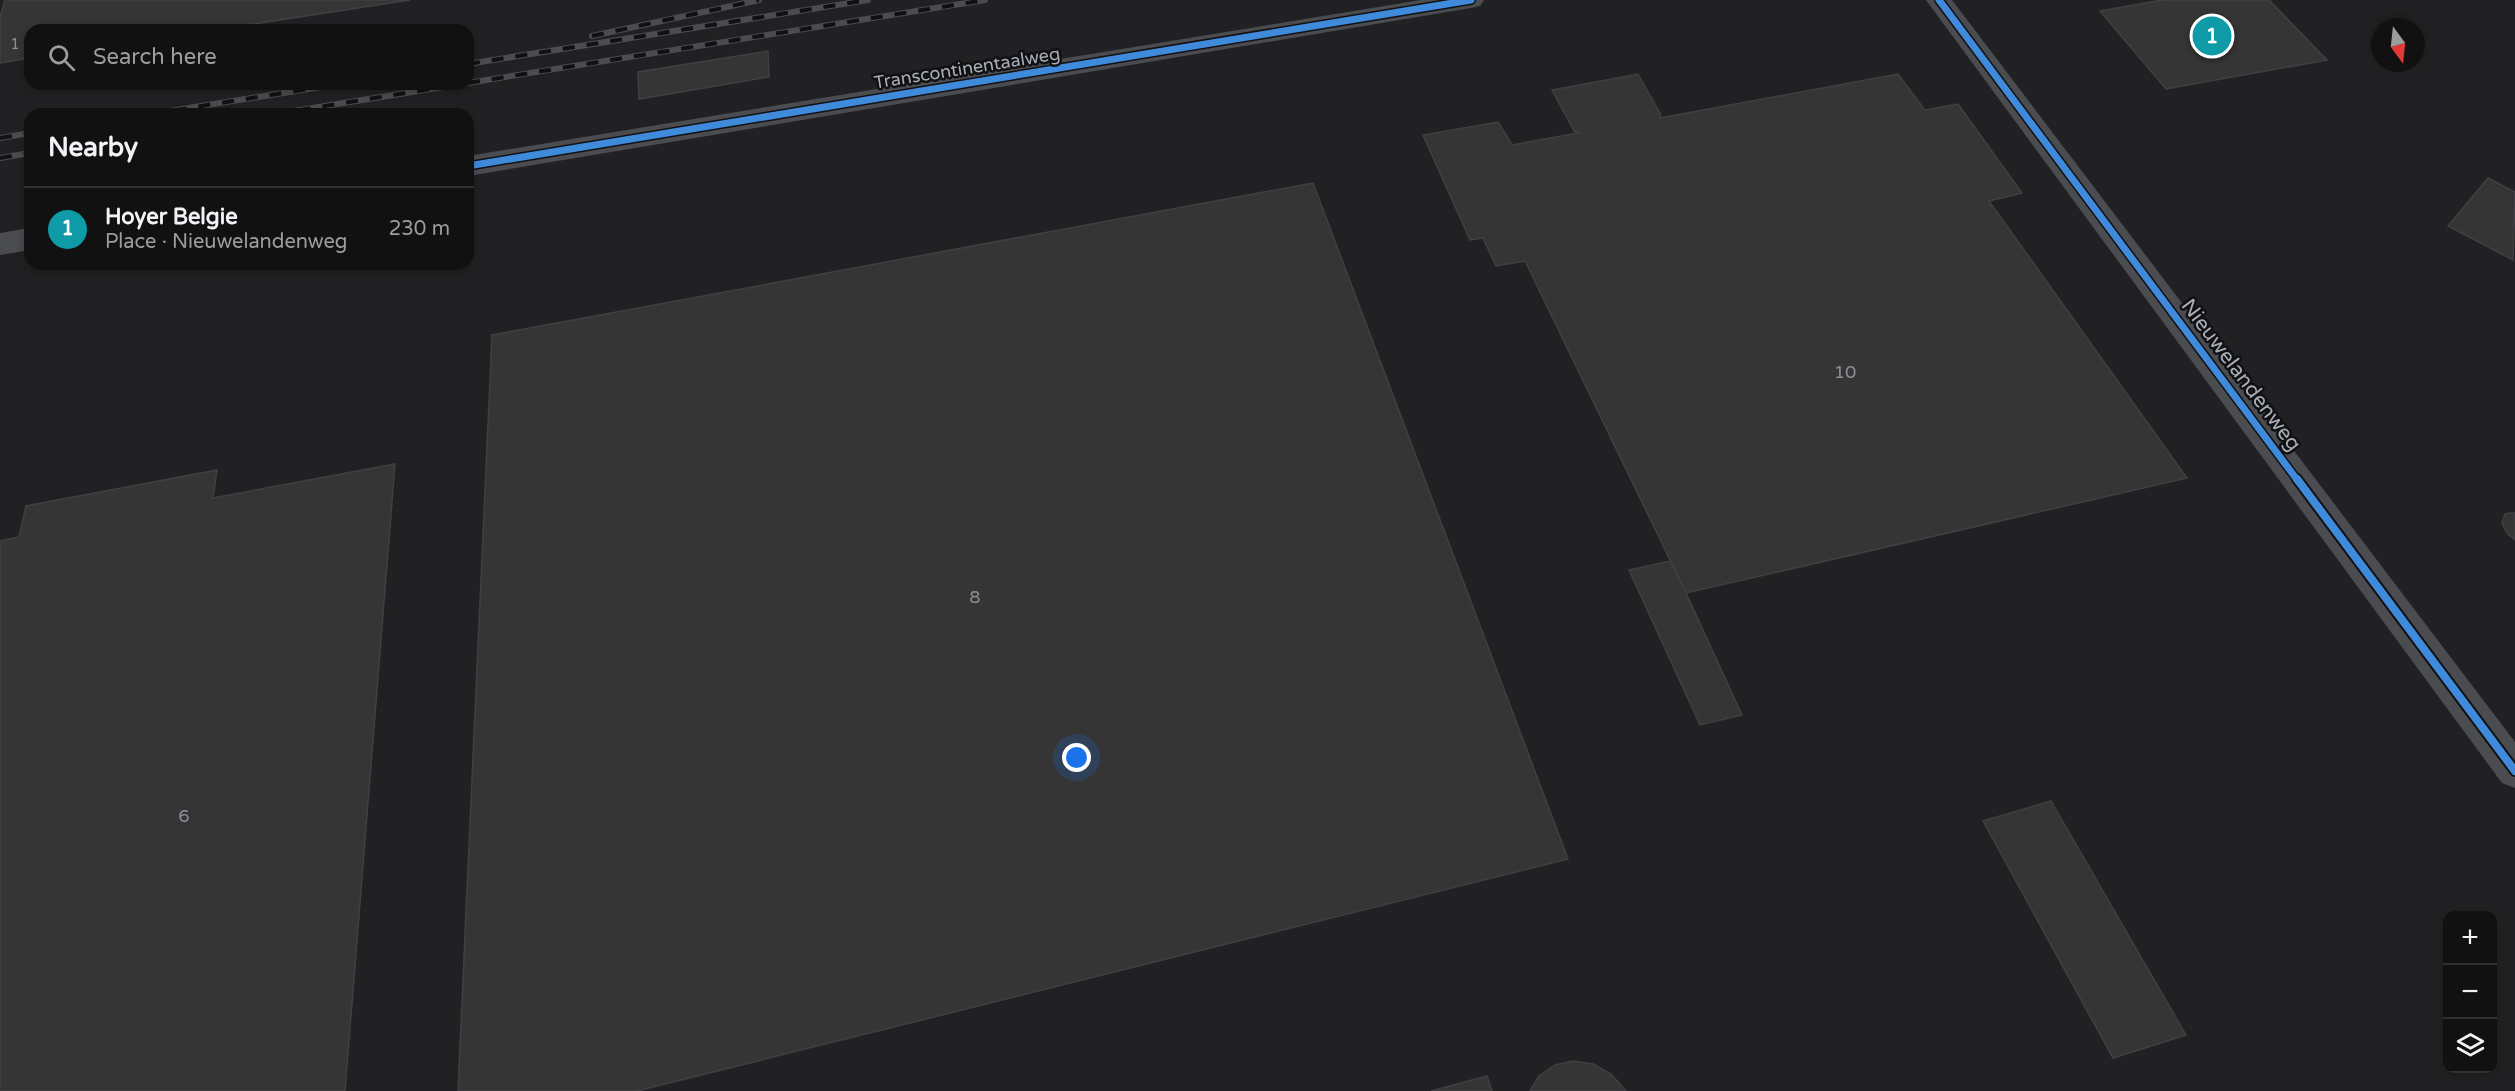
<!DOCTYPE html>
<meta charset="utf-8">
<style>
body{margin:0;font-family:"Varela Round",sans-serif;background:#1a1a1a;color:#f1f3f6}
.controls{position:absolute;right:18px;bottom:18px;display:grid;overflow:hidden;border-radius:12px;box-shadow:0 3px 9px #0003}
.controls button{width:54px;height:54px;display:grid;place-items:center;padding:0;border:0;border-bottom:2px solid #303131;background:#111;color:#f1f3f6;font:30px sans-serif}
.compass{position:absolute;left:2371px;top:18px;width:54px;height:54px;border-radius:50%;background:#111;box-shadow:0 3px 9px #0003;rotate:165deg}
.you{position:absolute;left:1077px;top:758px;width:21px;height:21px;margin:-15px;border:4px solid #fff;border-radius:50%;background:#1a73e8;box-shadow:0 0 0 9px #1a73e833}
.badge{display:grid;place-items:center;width:39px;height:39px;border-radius:50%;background:#d93025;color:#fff;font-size:20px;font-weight:700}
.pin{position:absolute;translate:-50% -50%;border:3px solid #fff;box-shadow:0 2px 6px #0006}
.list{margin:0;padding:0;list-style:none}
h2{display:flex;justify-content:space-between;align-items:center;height:78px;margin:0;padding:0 24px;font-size:26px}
h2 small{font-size:20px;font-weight:400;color:#9c9d9f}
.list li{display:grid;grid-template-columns:39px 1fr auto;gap:18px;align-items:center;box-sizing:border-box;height:84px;padding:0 24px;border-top:2px solid #303131}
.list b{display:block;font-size:22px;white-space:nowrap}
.list p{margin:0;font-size:20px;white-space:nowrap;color:#9c9d9f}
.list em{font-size:20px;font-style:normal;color:#9c9d9f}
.icon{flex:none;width:33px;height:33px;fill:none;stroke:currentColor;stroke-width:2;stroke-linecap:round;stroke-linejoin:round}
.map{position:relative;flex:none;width:2515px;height:1091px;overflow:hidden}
.search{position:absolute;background:#111;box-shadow:0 3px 9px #0003;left:24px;top:24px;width:450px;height:66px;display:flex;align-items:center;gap:15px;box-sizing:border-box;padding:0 21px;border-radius:18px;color:#9c9d9f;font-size:22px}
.panel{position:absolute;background:#111;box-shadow:0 3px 9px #0003;left:24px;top:108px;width:450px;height:162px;border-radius:18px}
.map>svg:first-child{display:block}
.built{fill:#212123;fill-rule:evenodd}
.building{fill:#353536;stroke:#3f4043;stroke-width:1.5}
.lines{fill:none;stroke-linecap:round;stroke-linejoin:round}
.street{fill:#4b4c50;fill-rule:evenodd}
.rail-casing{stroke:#4b4c4f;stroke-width:6}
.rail{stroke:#111113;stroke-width:4;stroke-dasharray:12;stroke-linecap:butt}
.cycleway-far1-casing{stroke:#111113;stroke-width:10}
.cycleway-casing{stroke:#111113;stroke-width:12}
.cycleway-far1{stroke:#408adc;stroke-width:7}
.cycleway{stroke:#408adc;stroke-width:8}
.labels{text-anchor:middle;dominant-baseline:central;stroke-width:5;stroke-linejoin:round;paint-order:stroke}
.far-number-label{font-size:15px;fill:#8b8f98}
.far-street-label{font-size:18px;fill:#a8adb8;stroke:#111113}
.number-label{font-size:18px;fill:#8b8f98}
.street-label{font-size:21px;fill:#a8adb8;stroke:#111113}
</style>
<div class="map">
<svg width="2515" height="1091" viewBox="0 0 2515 1091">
<rect width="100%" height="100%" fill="#171717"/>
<path class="built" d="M0,0h2515v1091h-2515zM2380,27h36v36h-36zM30,30h438v54h-438zM30,114h438v150h-438zM2448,916h44v152h-44z"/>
<g class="building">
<path d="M5,0h405l-196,30h-184v28l-30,5v-46z"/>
<path d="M2162,0h107l58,60 -161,29 -66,-78z"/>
<path d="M768,51l1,26 -130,22 -1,-27z"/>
<path d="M1638,74l23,41 -1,3 238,-44 27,36 33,-6 64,89 -33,8 198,277 -501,115 -161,-332 -29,5 -13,-28 -13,2 -47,-105 75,-13 14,23 66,-12 -4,-2 -22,-41z"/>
<path d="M2488,178l27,14 -2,68 -65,-34z"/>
<path d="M1313,183l255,676 -931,232h-179l34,-756z"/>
<path d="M395,464l-50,627h-345v-550l19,-4 7,-31 191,-36 -4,28z"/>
<path d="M2510,513h5v27l-8,-7 -5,-10 3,-9z"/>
<path d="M1670,561l16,32 56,122 -42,10 -71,-155z"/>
<path d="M2051,801l135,234 -73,23 -130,-237z"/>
<path d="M1573,1061l20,3 18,10 15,17h-96l9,-15 16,-11z"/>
<path d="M1487,1076l5,15h-61z"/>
</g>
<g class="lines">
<g class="street">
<path d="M1421,0h63l-4,6 -9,2 -1003,168v-20z"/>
<path d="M1926,0h26l563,742v46l-13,-5z"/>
<path d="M30,228v22l-30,5v-22z"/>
</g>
<g class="rail-casing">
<g id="rail">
<path d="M592,36l167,-36"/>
<path d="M468,64l400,-64"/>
<path d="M468,83l517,-83"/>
<path d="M151,114l189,-30"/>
<path d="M275,114l187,-30"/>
<path d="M0,138l30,-5"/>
<path d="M0,158l30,-5"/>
</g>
</g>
<use href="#rail" class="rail"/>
<g class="cycleway-far1-casing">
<g id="cycleway-far1">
<path d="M1939,0l359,481"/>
<path d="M468,166l1003,-166"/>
</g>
</g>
<g class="cycleway-casing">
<path id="cycleway" d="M2297,479l218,292"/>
</g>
<use href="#cycleway-far1" class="cycleway-far1"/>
<use href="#cycleway" class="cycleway"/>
</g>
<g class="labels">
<g class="far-number-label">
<text x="15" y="44">1</text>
</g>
<g class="far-street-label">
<text transform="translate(967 68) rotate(-9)">Transcontinentaalweg</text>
</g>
<g class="number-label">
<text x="1845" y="372">10</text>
<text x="975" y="597">8</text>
<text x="184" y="816">6</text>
</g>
<g class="street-label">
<text transform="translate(2241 375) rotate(53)">Nieuwelandenweg</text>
</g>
</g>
</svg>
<div class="controls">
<button>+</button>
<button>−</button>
<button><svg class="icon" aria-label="layers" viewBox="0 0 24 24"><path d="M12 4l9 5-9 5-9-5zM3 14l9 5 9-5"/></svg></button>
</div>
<svg class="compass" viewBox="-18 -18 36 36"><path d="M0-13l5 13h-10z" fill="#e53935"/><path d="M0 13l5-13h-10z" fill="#9c9d9f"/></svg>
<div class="you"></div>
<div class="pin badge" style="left:2212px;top:36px;background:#0f9aa8">1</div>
<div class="search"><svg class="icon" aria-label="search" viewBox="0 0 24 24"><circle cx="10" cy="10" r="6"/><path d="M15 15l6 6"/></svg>Search here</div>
<section class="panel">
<h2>Nearby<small></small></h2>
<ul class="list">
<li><span class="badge" style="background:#0f9aa8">1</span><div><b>Hoyer Belgie</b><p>Place · Nieuwelandenweg</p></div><em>230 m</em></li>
</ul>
</section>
</div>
